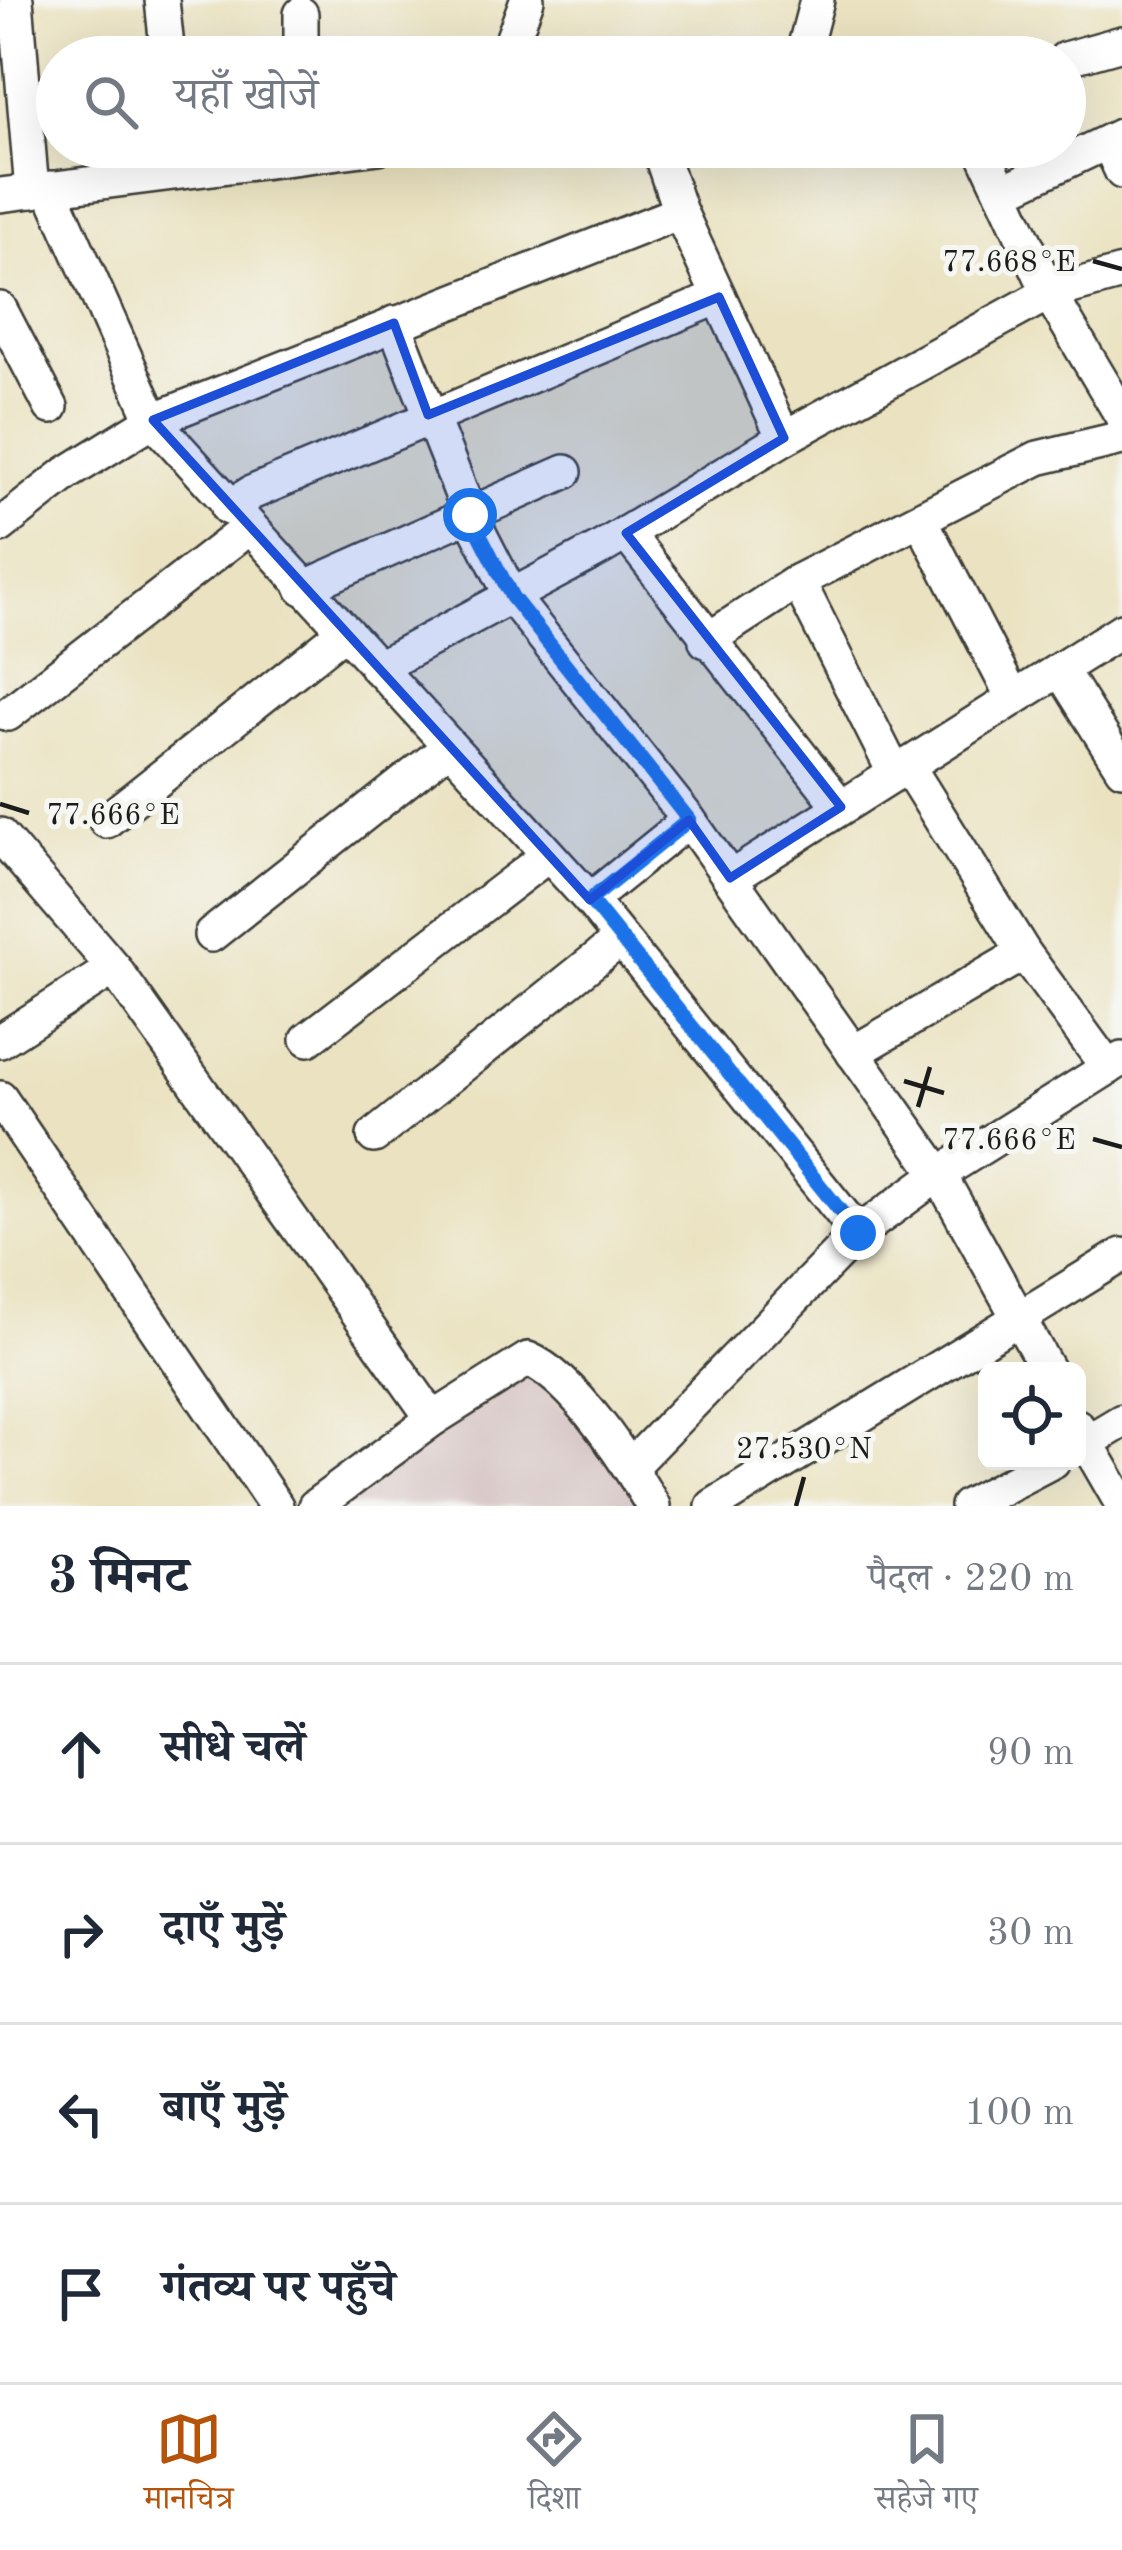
<!DOCTYPE html>
<html lang="hi">
<meta charset="utf-8">
<style>
body{margin:0;font-family:"Old Standard TT","Noto Serif Devanagari",serif;background:#f2f2f3;color:#1f2937}
.controls{position:absolute;right:36px;bottom:36px;display:grid;overflow:hidden;border-radius:18px;box-shadow:0 12px 48px #0002}
.controls button{width:108px;height:108px;display:grid;place-items:center;padding:0;border:0;border-bottom:3px solid #e0e1e3;background:#fff;color:#1f2937;font:60px sans-serif}
.stop{position:absolute;width:36px;height:36px;margin:-27px;border:9px solid #1a73e8;border-radius:50%;background:#fff}
.stop.end{background:#1a73e8;border-color:#fff;box-shadow:0 3px 12px #0008}
.list{margin:0;padding:0;list-style:none}
h2{display:flex;justify-content:space-between;align-items:center;height:156px;margin:0;padding:0 48px;font-size:51px}
h2 small{font-size:39px;font-weight:400;color:#747a83}
.list li{display:grid;grid-template-columns:78px 1fr auto;gap:36px;align-items:center;box-sizing:border-box;height:180px;padding:0 48px;border-top:3px solid #e0e1e3}
.list b{display:block;font-size:45px;white-space:nowrap}
.list em{font-size:39px;font-style:normal;color:#747a83}
.icon{flex:none;width:66px;height:66px;fill:none;stroke:currentColor;stroke-width:2;stroke-linecap:round;stroke-linejoin:round}
.map{position:relative;flex:none;width:1122px;height:1506px;overflow:hidden}
.search{position:absolute;background:#fff;box-shadow:0 12px 48px #0002;left:36px;right:36px;top:36px;height:132px;display:flex;align-items:center;gap:30px;box-sizing:border-box;padding:0 42px;border-radius:66px;color:#747a83;font-size:45px}
.sheet{height:876px;background:#fff}
nav{display:flex;justify-content:space-around;align-items:center;box-sizing:border-box;height:168px;border-top:3px solid #e0e1e3;background:#fff;font-size:33px;color:#747a83}
nav a{display:grid;justify-items:center;gap:6px}
nav .on{color:#b45309}
.map>svg:first-child{display:block}
.industrial{fill:#d2bfbf}
.lines{fill:none;stroke-linecap:round;stroke-linejoin:round}
.minor-casing{stroke:#3b3a35;stroke-width:38}
.minor{stroke:#fff;stroke-width:33}
.route{stroke:#1a73e8;stroke-width:15}
.marked{fill:#1d4ed8;fill-opacity:0.2;stroke:#1d4ed8;stroke-width:9;stroke-linejoin:round}
.ticks{fill:none;stroke:#1c1c1c;stroke-width:4.5}
.ticks-label{font-size:30px;text-anchor:middle;fill:#1c1c1c;stroke:#f6f6f2;stroke-width:10;stroke-linejoin:round;paint-order:stroke}
</style>
<div class="map">
<svg width="1122" height="1506" viewBox="0 0 1122 1506">
<rect width="100%" height="100%" fill="#f6f6f2"/>
<filter id="ink" filterUnits="userSpaceOnUse"><feTurbulence type="fractalNoise" baseFrequency=".00833" numOctaves="2"/><feDisplacementMap in="SourceGraphic" scale="24" xChannelSelector="R" yChannelSelector="G"/><feConvolveMatrix kernelMatrix="1 2 1 2 8 2 1 2 1" color-interpolation-filters="sRGB"/></filter>
<filter id="wash" filterUnits="userSpaceOnUse"><feTurbulence type="fractalNoise" baseFrequency=".004" numOctaves="4" result="noise"/><feDisplacementMap in="SourceGraphic" scale="48" xChannelSelector="R" yChannelSelector="G"/><feGaussianBlur stdDeviation="2.7" result="paint"/><feColorMatrix in="noise" values="0 0 0 0 0 0 0 0 0 0 0 0 0 0 0 0 0 1.4 0 .05"/><feComposite in="paint" operator="in"/></filter>
<g filter="url(#wash)">
<rect width="100%" height="100%" fill="#eae2c0"/>
<path class="industrial" d="M525,1367l100,106 16,33h-306z"/>
</g>
<g filter="url(#ink)">
<g class="lines">
<g class="minor-casing">
<g id="minor">
<path d="M16,0l16,191"/>
<path d="M162,0l6,57"/>
<path d="M301,14v43"/>
<path d="M506,57l21,-57"/>
<path d="M802,57l15,-57"/>
<path d="M1065,59l57,-16"/>
<path d="M1108,142l14,30"/>
<path d="M658,147l22,65 104,226"/>
<path d="M981,147l68,146 73,123"/>
<path d="M50,188l103,232 437,480 268,333"/>
<path d="M1002,192l120,-57"/>
<path d="M0,195l379,-48"/>
<path d="M0,309l51,98"/>
<path d="M394,323l76,192 42,82 177,223 250,354 109,197"/>
<path d="M228,508l23,-15 468,-196"/>
<path d="M921,520l92,178"/>
<path d="M0,526l66,-52 87,-54 527,-208"/>
<path d="M626,533l215,274"/>
<path d="M798,581l97,193"/>
<path d="M303,588l262,-116"/>
<path d="M706,641l92,-60 240,-123 84,-20"/>
<path d="M377,668l224,-120 183,-110 265,-145 73,-20"/>
<path d="M1060,669l62,99"/>
<path d="M8,714l239,-185"/>
<path d="M907,765l117,188 84,115"/>
<path d="M106,821l238,-189"/>
<path d="M0,835l114,133 319,451"/>
<path d="M730,878l392,-248"/>
<path d="M590,900l99,-80"/>
<path d="M211,935l238,-188"/>
<path d="M308,1039l239,-183"/>
<path d="M0,1041l114,-73"/>
<path d="M853,1053l171,-100"/>
<path d="M0,1098l276,408"/>
<path d="M374,1136l247,-197"/>
<path d="M1077,1426l45,78"/>
<path d="M1077,1448l45,-27"/>
<path d="M630,1467l228,-234 81,-59 183,-115"/>
<path d="M315,1506l118,-87 95,-60c48,21 99,103 125,147"/>
<path d="M713,1506l409,-251"/>
<path d="M967,1506l86,-45"/>
</g>
</g>
<use href="#minor" class="minor"/>
</g>
</g>
<g class="lines" filter="url(#ink)">
<path class="route" d="M470,515l42,82 177,223 -99,80 268,333"/>
</g>
<path class="marked" d="M719,297l65,141 -158,95 215,274 -111,71 -41,-58 -99,80 -437,-480 241,-97 34,92z"/>
<path class="ticks" d="M1093,261l29,8M0,804l29,9M904,1081l40,12M918,1107l12,-40M1093,1139l29,8M796,1506l8,-29"/>
<g class="ticks-label">
<text x="1009" y="271">77.668°E</text>
<text x="113" y="824">77.666°E</text>
<text x="1009" y="1149">77.666°E</text>
<text x="804" y="1458">27.530°N</text>
</g>
</svg>
<div class="controls">
<button><svg class="icon" aria-label="locate" viewBox="0 0 24 24"><circle cx="12" cy="12" r="6"/><path d="M12 2v4M12 18v4M2 12h4M18 12h4"/></svg></button>
</div>
<div class="stop" style="left:470px;top:515px"></div>
<div class="stop end" style="left:858px;top:1233px"></div>
<div class="search"><svg class="icon" aria-label="search" viewBox="0 0 24 24"><circle cx="10" cy="10" r="6"/><path d="M15 15l6 6"/></svg>यहाँ खोजें</div>
</div>
<section class="sheet">
<h2>3 मिनट<small>पैदल · 220 m</small></h2>
<ul class="list">
<li><svg class="icon" aria-label="ahead" viewBox="0 0 24 24"><path d="M12 20V5M6 11l6-6 6 6"/></svg><div><b>सीधे चलें</b></div><em>90 m</em></li>
<li><svg class="icon" aria-label="right" viewBox="0 0 24 24"><path d="M7 20v-9h11M14 6l5 5-5 5"/></svg><div><b>दाएँ मुड़ें</b></div><em>30 m</em></li>
<li><svg class="icon" aria-label="left" viewBox="0 0 24 24"><path d="M17 20v-9H6M10 6l-5 5 5 5"/></svg><div><b>बाएँ मुड़ें</b></div><em>100 m</em></li>
<li><svg class="icon" aria-label="arrive" viewBox="0 0 24 24"><path d="M6 21V4h12l-3 4 3 4H6"/></svg><div><b>गंतव्य पर पहुँचे</b></div></li>
</ul>
</section>
<nav>
<a class="on"><svg class="icon" aria-label="map" viewBox="0 0 24 24"><path d="M3 6l6-2 6 2 6-2v14l-6 2-6-2-6 2zM9 4v14M15 6v14"/></svg>मानचित्र</a>
<a><svg class="icon" aria-label="directions" viewBox="0 0 24 24"><path d="M12 3l9 9-9 9-9-9zM9 14v-3h6M13 9l2 2-2 2"/></svg>दिशा</a>
<a><svg class="icon" aria-label="saved" viewBox="0 0 24 24"><path d="M7 4h10v16l-5-4-5 4z"/></svg>सहेजे गए</a>
</nav>
